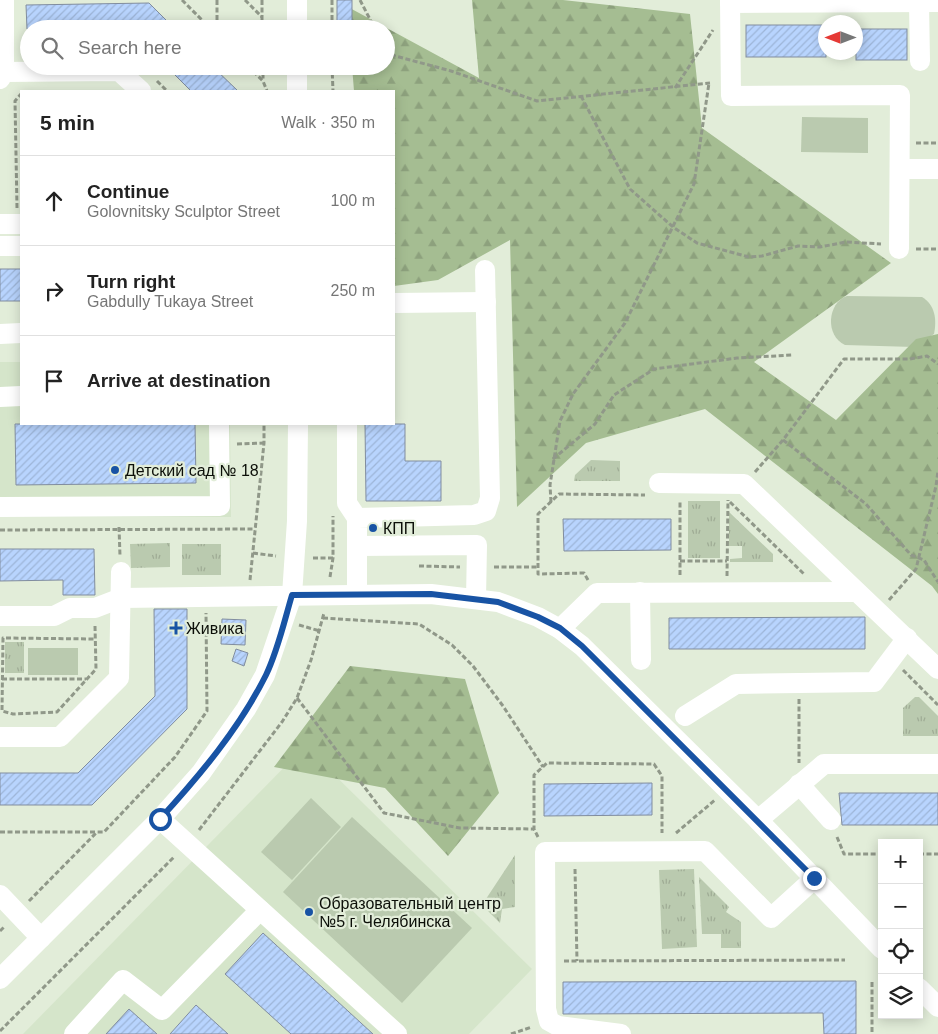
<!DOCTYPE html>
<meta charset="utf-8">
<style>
body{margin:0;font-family:Helvetica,sans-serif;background:#f6f6f6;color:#222}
.controls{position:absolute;right:15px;bottom:15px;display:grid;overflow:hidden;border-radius:0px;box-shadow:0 2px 12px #0003}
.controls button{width:45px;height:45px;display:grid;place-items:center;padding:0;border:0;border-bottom:1px solid #e0e0e0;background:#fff;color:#222;font:25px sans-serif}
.compass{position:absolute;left:818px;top:15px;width:45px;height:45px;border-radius:50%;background:#fff;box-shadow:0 2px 12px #0003;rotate:270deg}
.stop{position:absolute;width:15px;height:15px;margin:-11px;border:4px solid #1853a4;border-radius:50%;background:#fff}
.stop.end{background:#1853a4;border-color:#fff;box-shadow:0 1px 5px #0008}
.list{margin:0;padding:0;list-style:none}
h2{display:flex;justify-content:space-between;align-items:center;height:65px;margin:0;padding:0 20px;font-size:21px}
h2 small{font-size:16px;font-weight:400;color:#767676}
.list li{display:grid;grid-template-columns:32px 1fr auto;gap:15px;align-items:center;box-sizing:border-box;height:90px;padding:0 20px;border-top:1px solid #e0e0e0}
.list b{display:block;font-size:19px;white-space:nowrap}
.list p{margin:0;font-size:16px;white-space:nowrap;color:#767676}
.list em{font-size:16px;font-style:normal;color:#767676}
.icon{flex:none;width:28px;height:28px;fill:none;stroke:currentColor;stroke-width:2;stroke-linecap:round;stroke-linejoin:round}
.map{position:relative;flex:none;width:938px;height:1034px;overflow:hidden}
.search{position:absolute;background:#fff;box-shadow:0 2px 12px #0003;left:20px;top:20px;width:375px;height:55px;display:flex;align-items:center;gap:12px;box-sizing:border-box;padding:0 18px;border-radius:28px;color:#767676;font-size:19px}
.panel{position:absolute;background:#fff;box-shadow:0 2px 12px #0003;left:20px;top:90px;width:375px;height:335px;border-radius:0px}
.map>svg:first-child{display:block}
.built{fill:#d5e5ca}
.green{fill:#bacaaf}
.forest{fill:url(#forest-firs)}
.park{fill:url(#park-tufts)}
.building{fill:url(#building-hatch);stroke:#818d9f}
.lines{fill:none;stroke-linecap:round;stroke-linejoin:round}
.path{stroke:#909889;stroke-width:3;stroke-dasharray:5 2.5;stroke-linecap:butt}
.minor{stroke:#fff;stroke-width:20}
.route{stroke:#1853a4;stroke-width:6}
.poi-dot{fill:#1853a4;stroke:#e2edd9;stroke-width:2}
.labels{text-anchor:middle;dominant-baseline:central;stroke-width:4.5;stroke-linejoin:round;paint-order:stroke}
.poi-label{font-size:16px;fill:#0c0f09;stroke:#e2edd9;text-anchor:start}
</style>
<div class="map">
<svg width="938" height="1034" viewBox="0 0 938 1034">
<defs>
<pattern id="forest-firs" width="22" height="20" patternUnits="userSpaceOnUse" patternTransform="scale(1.25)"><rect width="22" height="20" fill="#a5bd92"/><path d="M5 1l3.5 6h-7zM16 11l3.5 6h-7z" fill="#8da17d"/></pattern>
<pattern id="park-tufts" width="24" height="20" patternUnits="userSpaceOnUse" patternTransform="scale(1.25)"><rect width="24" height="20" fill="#bacaaf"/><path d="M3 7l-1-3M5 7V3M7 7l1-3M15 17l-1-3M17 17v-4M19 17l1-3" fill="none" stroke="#9fac95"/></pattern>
<pattern id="building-hatch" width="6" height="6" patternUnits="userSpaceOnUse" patternTransform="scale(1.25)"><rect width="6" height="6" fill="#b8d4fe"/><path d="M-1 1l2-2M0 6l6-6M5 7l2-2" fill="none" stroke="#9db5d8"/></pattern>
</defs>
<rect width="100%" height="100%" fill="#e2edd9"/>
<g class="built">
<path d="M0,362h21v62h209l1,93h-231z"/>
<path d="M305,746l227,223 -63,65h-446z"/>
</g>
<g class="green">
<path d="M802,117l66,1v35l-67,-1z"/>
<path d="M847,296l75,1c13,8 15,22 12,37l-20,13 -69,-2c-20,-9 -18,-42 2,-49z"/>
<rect x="28" y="648" width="50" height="27"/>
<path d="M311,798l30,29 -49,53 -31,-28z"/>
<path d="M352,817l120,111 -70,75 -119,-111z"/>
</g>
<g class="forest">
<path d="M472,0h91l127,14 12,114 189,135 -137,99 82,58 80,-81 22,-5v260l-6,-8 -227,-177 -119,34 -69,64 -7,-267 -72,40 -44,6v-195h-40l-2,-25h34v-37h-36l-2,-22 131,71z"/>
<path d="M350,666l115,13 34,114 -51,63 -63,-68 -111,-21z"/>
</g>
<g class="park">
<path d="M591,460l29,1v20h-46l1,-6z"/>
<rect x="688" y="501" width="32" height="57"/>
<path d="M729,512l44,42v8h-43v-3l12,-1v-12h-13z"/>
<path d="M170,543v24l-39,1 -1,-24z"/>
<rect x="182" y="544" width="39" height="31"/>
<rect x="5" y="642" width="19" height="31"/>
<path d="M915,697h4l19,19v20h-35v-28z"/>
<path d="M515,855v52l-13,2 -2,14 -18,-18z"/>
<path d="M694,869l3,78 -35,2 -3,-79z"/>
<path d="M699,877l30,30 -3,5 15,10v26h-20v-14h-19z"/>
</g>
<g class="building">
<rect x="337" y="0" width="15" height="29"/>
<path d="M149,3l26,26h-148l-1,-24z"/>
<rect x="746" y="25" width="80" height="32"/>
<rect x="856" y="29" width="51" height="31"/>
<path d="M166,66h46l26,25h-47z"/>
<rect x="0" y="269" width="21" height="32"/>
<path d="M15,424h180l1,59 -180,2z"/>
<path d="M365,424h40v37h36v40h-75z"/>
<path d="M563,519h108v31l-107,1z"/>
<path d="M0,549h94l1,46h-32v-15l-63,1z"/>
<path d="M154,609h33v100l-95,96h-92v-32h78l77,-77z"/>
<path d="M865,617v32h-196v-31z"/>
<path d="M222,619l24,1 -1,25 -24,-1z"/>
<path d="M236,649l12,4 -4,13 -12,-5z"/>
<path d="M652,783v32l-108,1v-32z"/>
<path d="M839,793h99v32h-96z"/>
<path d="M263,933l110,101h-82l-66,-60z"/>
<path d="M856,981v53h-32l-1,-21 -260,1v-32z"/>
<path d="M196,1005l32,29h-58z"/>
<path d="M129,1009l28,25h-51z"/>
</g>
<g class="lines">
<g class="path">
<path d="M182,0l29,29"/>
<path d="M217,0v24h45"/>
<path d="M245,0l17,17"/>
<path d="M262,0v29"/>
<path d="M332,0v29"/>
<path d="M360,0l15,29"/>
<path d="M386,50l2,4 63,17 86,30 173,-18"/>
<path d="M248,66l15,15 4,10"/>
<path d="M263,66v15"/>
<path d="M332,66l1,25"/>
<path d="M157,81l10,10"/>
<path d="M675,88l38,-58"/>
<path d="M581,96l49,93 43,38 24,16 52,14 13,-1 36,-10 22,1 26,-5 35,2"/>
<path d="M916,143h22"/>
<path d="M17,208l-2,-107 6,-7"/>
<path d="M916,249h22"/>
<path d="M783,440l83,64 45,51 13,5 14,22"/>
<path d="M237,444l27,-1"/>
<path d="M553,459l42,-35 19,-29 40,-26 83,-11 56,-3"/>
<path d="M755,472l28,-32 61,-81h66l17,-3 11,8"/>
<path d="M551,502l-1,-17 10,-64 13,-27 52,-71 69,-139 15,-101"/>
<path d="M730,502l74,72"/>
<path d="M119,527l1,29"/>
<path d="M0,530l255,-1"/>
<path d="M253,553l23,3"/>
<path d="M313,558h21"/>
<path d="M680,561h47"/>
<path d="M419,566l41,1"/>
<path d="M494,567h44"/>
<path d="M680,575v-74"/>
<path d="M727,576l1,-76"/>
<path d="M330,577l3,-19v-42"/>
<path d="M250,580l14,-137v-19"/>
<path d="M588,580l-4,-7 -46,1v-60l21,-20 86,1"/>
<path d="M889,600l27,-31 20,-83 2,-15"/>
<path d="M323,618l96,6 33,21 21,21 30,40 40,61"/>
<path d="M299,625l21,6"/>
<path d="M95,626l1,43 -39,43 -44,2 -11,-3 1,-73 92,1"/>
<path d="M903,670l35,35"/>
<path d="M2,679h84"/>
<path d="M297,698l87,115 76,15 74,1"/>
<path d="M799,699v64"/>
<path d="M199,830l83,-108 15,-24 14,-38 13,-47"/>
<path d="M0,832h97"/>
<path d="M676,833l39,-33"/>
<path d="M538,837l-4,-8v-54l13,-12 107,1 8,12v57"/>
<path d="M837,837l7,17h38"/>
<path d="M919,854h19"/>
<path d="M575,869l2,92"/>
<path d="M29,901l68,-69h7l71,-75 32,-46 -1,-98"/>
<path d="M0,931l5,-5"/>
<path d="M564,961l281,-1"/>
<path d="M872,982v52"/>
<path d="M0,1031l174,-174"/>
<path d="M511,1034l21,-7"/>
</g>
<g class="minor">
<path d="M297,0v29"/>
<path d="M730,0l1,96 169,-1 -1,154"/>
<path d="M730,3l208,-1"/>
<path d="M919,3l1,58"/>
<path d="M297,66v25"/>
<path d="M4,72l115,-1 22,20"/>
<path d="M0,79l4,-7v-72"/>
<path d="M900,169h38"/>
<path d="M0,224h21"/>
<path d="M0,246h21"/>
<path d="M394,303l92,-1"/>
<path d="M0,334l21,-1"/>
<path d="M0,397l21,-1"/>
<path d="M347,424v79l10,15"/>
<path d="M659,483l85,1 194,185"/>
<path d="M0,507l220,-1 -1,-82"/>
<path d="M358,546l119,-1 -1,54"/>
<path d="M640,592l1,68"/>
<path d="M357,593v-75l117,-3 12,-4 4,-13 -5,-228"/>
<path d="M0,616h54l16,-8h25l26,-10 310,-4 67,8 40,15 22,12 22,17 176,174 124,129"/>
<path d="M560,629l37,-36 259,-1"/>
<path d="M685,716l51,-32 138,-2 33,-44"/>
<path d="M0,737h60l59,-59 2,-106"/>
<path d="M799,784l32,36"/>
<path d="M160,819l237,215"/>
<path d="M758,820l66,-56h114"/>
<path d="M0,895l41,43"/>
<path d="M0,979l160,-160 41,-46 45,-64 19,-34 27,-80 5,-74 1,-97"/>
<path d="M919,988l19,19"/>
<path d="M74,1034l49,-54 39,30 98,-100"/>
<path d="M621,1034l-63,-8 -9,-5 -3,-12 -1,-157 160,-1 66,67 44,-40"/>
</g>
</g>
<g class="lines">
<path class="route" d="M160,819c40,-44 79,-90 106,-144 12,-25 18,-53 26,-80l139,-1 67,8 40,15 22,11 22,18 232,232"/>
</g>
<g class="poi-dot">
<circle cx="115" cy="470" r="5"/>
<circle cx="373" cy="528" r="5"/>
<path d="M173.5 620.5h5v5h5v5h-5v5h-5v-5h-5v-5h5z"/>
<circle cx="309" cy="912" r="5"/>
</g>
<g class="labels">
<g class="poi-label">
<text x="125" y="470">Детский сад № 18</text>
<text x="383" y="528">КПП</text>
<text x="186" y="628">Живика</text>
<text x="319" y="903">Образовательный центр<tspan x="319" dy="18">№5 г. Челябинска</tspan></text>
</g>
</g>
</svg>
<div class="controls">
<button>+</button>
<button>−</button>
<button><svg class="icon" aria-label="locate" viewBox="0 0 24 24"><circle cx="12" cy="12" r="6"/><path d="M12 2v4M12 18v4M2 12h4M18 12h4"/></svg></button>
<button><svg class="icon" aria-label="layers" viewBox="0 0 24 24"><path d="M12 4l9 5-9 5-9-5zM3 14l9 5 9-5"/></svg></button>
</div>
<svg class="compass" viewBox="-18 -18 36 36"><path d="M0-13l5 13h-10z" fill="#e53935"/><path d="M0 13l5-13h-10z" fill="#767676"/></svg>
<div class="stop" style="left:160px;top:819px"></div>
<div class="stop end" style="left:814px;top:878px"></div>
<div class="search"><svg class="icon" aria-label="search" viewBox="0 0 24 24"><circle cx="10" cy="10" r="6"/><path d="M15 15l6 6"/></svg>Search here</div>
<section class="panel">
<h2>5 min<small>Walk · 350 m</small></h2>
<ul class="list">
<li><svg class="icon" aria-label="ahead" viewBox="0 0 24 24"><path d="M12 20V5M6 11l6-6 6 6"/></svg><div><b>Continue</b><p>Golovnitsky Sculptor Street</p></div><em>100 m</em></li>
<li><svg class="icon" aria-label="right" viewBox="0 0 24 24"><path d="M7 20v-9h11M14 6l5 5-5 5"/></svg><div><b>Turn right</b><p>Gabdully Tukaya Street</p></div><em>250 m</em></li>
<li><svg class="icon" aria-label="arrive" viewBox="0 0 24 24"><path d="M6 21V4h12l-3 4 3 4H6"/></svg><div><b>Arrive at destination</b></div></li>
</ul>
</section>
</div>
